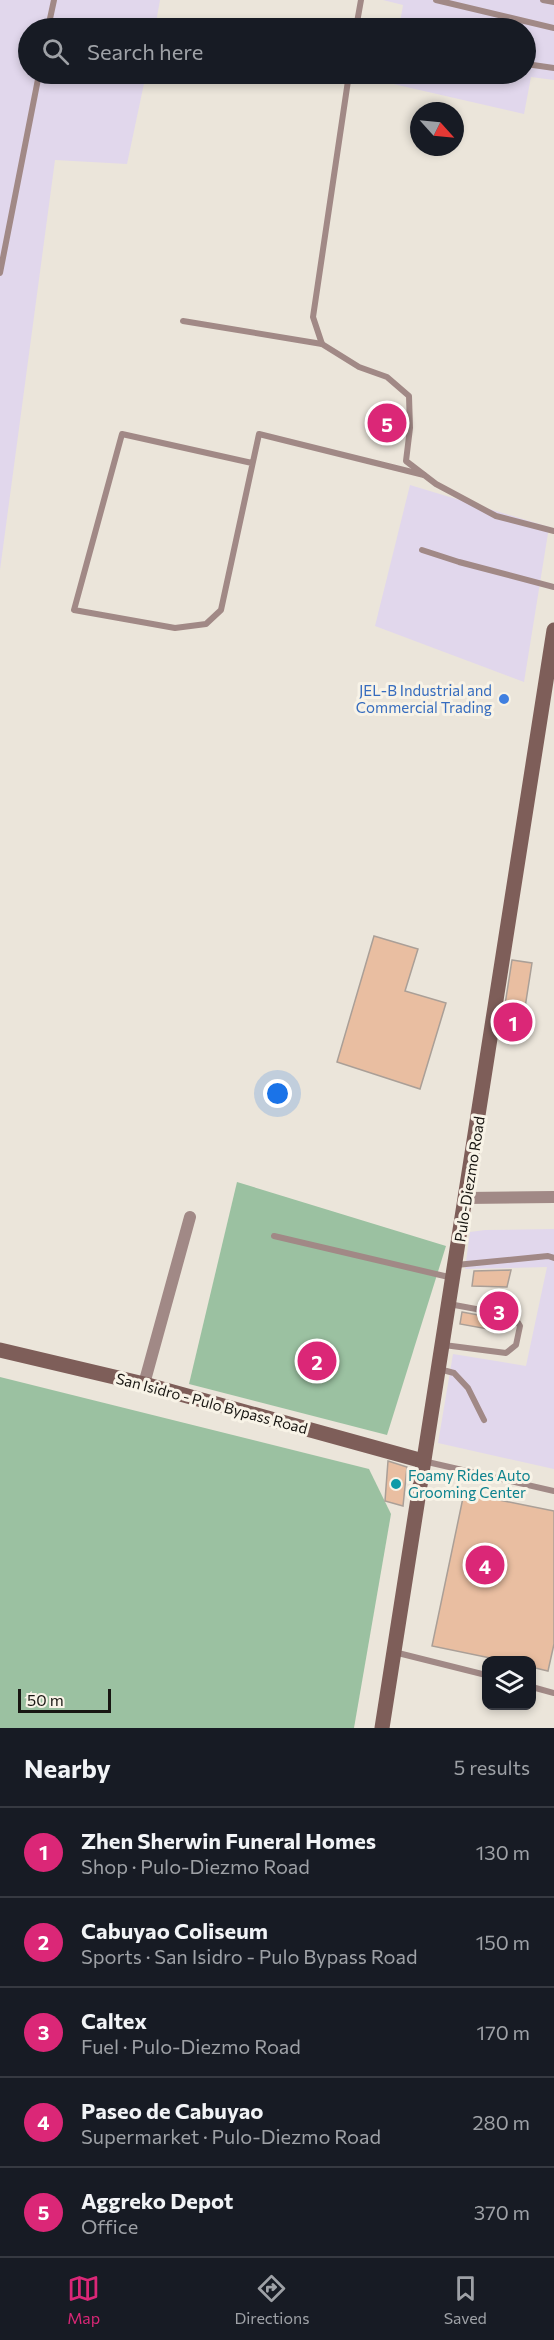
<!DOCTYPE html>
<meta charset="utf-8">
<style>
body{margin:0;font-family:Commissioner,sans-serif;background:#20242c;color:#f1f3f6}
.controls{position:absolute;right:18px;bottom:18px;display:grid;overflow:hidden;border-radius:12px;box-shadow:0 3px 9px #0003}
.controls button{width:54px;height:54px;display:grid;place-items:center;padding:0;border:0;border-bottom:2px solid #363941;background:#171b24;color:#f1f3f6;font:30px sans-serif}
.compass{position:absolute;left:410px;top:102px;width:54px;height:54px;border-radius:50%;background:#171b24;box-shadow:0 3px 9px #0003;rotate:117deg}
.scale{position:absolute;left:18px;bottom:15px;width:93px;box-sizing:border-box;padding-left:6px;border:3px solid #181612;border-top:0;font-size:16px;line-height:21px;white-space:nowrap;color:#181612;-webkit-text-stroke:4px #f8f3e7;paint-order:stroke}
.you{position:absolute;left:278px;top:1094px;width:21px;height:21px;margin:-15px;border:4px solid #fff;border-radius:50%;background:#1a73e8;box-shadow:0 0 0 9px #1a73e833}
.badge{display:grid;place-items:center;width:39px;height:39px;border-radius:50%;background:#db2777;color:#fff;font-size:20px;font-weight:700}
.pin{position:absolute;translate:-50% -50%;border:3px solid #fff;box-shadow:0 2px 6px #0006}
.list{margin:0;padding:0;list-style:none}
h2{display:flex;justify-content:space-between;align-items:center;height:78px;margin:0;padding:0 24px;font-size:26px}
h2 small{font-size:20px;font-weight:400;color:#9ea1a6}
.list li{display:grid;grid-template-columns:39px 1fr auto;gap:18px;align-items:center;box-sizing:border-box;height:90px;padding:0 24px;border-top:2px solid #363941}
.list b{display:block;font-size:22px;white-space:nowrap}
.list p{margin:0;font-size:20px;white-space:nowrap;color:#9ea1a6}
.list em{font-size:20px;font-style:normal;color:#9ea1a6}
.icon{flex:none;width:33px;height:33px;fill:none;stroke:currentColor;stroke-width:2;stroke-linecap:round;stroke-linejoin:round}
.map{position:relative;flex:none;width:554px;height:1728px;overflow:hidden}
.search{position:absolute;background:#171b24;box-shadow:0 3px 9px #0003;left:18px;right:18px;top:18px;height:66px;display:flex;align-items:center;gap:15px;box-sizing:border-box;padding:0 21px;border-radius:33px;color:#9ea1a6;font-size:22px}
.sheet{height:528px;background:#171b24}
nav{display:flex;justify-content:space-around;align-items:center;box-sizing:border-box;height:84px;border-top:2px solid #363941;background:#171b24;font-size:16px;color:#9ea1a6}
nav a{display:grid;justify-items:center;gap:3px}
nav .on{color:#db2777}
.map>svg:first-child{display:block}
.industrial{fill:#e1d7ec}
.green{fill:#9bc1a1}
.building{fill:#e9bea1;stroke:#aa9f97;stroke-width:1.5}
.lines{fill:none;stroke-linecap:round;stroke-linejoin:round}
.lane{stroke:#a18986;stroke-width:6}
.street{stroke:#a18986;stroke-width:12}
.secondary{stroke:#7e5e59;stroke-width:15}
.shop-dot{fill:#3f7fe0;stroke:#f8f3e7;stroke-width:2}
.culture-dot{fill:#0f9aa8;stroke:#f8f3e7;stroke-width:2}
.labels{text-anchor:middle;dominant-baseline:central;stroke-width:6;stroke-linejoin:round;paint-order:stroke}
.shop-label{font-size:15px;fill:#366cbe;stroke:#f8f3e7;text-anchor:end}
.street-label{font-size:15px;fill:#181612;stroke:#f8f3e7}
.culture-label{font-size:15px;fill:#0d838f;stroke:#f8f3e7;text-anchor:start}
</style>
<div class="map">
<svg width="554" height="1728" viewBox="0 0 554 1728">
<rect width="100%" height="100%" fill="#ebe5da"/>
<g class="industrial">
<path d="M0,0h160l-5,28h-127v46h118l-19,90 -72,-4 -55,410z"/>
<path d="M383,0h171v80l-23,-3 -7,37 -135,-31 1,-9h136v-46h-127l4,-23z"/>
<path d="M410,485l139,42 -25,155 -149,-56z"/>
<path d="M554,1229v240l-116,-26 15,-89 73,12 21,-99 -82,2 5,-37 15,-2z"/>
</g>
<g class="green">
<path d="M237,1182l209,64 -59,189 -198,-51z"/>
<path d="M0,1377l369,92 22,45 -37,214h-354z"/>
</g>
<g class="building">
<path d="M374,936l44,13 -13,42 41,12 -26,86 -83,-27z"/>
<path d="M512,960l20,3 -11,70 -20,-3z"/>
<path d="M511,1270l-4,17 -35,-1 2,-15z"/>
<path d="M462,1312l44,8 -2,12 -44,-8z"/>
<path d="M388,1461l19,6 -4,39 -18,-5z"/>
<path d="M464,1493l90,18v133l-6,27 -17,-4v-7h-31l-68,-14z"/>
</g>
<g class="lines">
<g class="lane">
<path d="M436,0l118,28"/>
<path d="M543,0l11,2"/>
<path d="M48,28l6,-28"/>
<path d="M356,28l5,-28"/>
<path d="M526,64l28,4"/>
<path d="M349,74l-36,243 9,27 37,23 28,10 22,19 1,32 -4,33 30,23 60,32 58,15"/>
<path d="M0,273l39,-199"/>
<path d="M183,321l139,23"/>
<path d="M252,463l-130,-29 -48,176 101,18 31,-4 15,-14 38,-176 165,41"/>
<path d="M422,550l37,12 95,25"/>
<path d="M274,1236l179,42"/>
<path d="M456,1265l92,-9 6,2"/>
<path d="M444,1345l62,8 10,-8 4,-19 -6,-10 -65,-12"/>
<path d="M439,1369l15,4 14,15 16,32"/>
<path d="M423,1461l131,30"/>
<path d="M394,1652l92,23"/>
<path d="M532,1687l22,6"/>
</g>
<g class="street">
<path d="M466,1198l88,-1"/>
<path d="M144,1384l46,-167"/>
</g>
<g class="secondary">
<path d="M0,1350l144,34 279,77"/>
<path d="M382,1728l172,-1098"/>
</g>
</g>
<circle class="shop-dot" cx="504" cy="699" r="6"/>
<circle class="culture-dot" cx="396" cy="1484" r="6"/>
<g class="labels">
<g class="shop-label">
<text x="492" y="690">JEL-B Industrial and<tspan x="492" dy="17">Commercial Trading</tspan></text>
</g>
<g class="street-label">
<text transform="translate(469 1179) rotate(-81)">Pulo-Diezmo Road</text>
<text transform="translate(212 1403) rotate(15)">San Isidro - Pulo Bypass Road</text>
</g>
<g class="culture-label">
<text x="408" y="1475">Foamy Rides Auto<tspan x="408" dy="17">Grooming Center</tspan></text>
</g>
</g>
</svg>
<div class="controls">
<button><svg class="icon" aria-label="layers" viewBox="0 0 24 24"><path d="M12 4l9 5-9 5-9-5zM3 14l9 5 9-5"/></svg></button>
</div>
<svg class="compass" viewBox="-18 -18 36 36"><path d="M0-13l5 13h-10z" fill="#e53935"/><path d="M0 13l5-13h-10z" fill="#9ea1a6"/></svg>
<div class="scale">50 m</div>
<div class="you"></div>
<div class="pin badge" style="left:513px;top:1022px">1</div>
<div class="pin badge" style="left:317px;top:1361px">2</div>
<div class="pin badge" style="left:499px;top:1311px">3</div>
<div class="pin badge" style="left:485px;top:1565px">4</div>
<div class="pin badge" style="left:387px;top:423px">5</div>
<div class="search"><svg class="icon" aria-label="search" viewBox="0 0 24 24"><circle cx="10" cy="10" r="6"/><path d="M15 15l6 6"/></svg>Search here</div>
</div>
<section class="sheet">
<h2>Nearby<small>5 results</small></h2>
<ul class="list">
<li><span class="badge">1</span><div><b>Zhen Sherwin Funeral Homes</b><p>Shop · Pulo-Diezmo Road</p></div><em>130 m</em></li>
<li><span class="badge">2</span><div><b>Cabuyao Coliseum</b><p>Sports · San Isidro - Pulo Bypass Road</p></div><em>150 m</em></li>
<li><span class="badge">3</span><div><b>Caltex</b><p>Fuel · Pulo-Diezmo Road</p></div><em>170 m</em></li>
<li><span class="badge">4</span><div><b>Paseo de Cabuyao</b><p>Supermarket · Pulo-Diezmo Road</p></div><em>280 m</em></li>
<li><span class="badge">5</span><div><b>Aggreko Depot</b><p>Office</p></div><em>370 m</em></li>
</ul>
</section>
<nav>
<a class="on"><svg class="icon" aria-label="map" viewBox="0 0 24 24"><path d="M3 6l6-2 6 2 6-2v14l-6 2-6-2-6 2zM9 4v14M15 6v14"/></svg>Map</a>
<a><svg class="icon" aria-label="directions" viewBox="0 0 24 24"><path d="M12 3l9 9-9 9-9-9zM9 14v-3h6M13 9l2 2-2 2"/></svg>Directions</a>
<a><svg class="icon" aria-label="saved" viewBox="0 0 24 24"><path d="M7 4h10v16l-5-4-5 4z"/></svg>Saved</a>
</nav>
